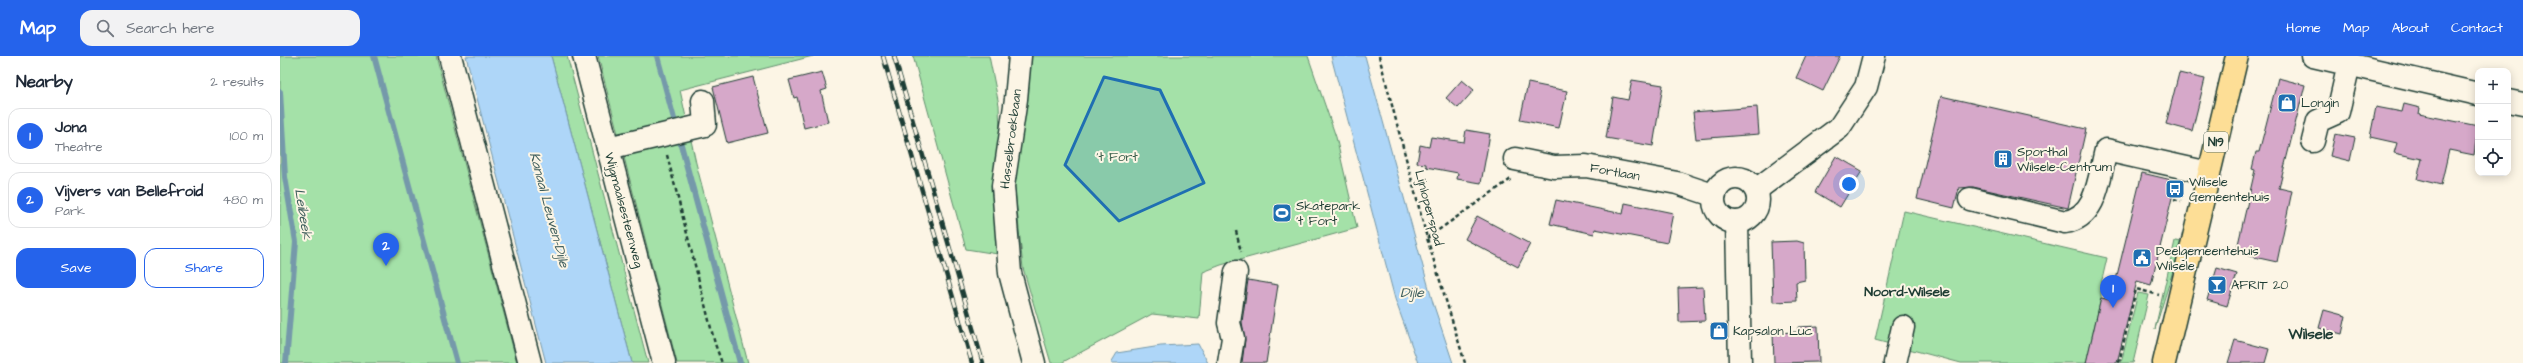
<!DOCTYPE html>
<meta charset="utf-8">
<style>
body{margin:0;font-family:"Architects Daughter",sans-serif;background:#f2f2f3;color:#1f2937}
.controls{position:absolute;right:12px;top:12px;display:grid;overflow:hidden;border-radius:8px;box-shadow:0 2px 10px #0003}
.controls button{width:36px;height:36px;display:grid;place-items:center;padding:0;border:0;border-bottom:1px solid #e0e1e3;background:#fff;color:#1f2937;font:20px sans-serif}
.you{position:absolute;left:1569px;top:128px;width:14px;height:14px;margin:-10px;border:3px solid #fff;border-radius:50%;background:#1a73e8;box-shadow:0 0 0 6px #1a73e833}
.badge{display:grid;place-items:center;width:26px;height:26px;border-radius:50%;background:#2563eb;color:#fff;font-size:13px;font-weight:700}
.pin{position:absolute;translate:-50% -33px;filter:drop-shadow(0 1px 2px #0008)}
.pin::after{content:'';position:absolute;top:21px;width:14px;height:12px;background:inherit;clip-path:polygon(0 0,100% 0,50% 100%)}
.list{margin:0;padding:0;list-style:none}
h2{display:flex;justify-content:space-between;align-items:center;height:52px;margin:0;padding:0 16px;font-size:17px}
h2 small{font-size:13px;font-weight:400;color:#747a83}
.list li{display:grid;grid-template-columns:26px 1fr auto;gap:12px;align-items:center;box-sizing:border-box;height:56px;margin:0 8px 8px;padding:0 8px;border:1px solid #e0e1e3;border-radius:12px}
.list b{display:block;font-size:15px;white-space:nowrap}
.list p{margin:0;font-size:13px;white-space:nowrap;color:#747a83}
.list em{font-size:13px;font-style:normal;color:#747a83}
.actions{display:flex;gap:8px;padding:12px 16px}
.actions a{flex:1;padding:9px 0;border:1px solid #2563eb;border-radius:12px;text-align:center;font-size:14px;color:#2563eb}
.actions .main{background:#2563eb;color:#fff}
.icon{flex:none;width:22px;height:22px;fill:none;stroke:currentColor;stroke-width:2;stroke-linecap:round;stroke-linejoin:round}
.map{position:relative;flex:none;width:2243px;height:307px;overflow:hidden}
header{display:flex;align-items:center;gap:24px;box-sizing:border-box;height:56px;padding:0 20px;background:#2563eb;color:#fff}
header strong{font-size:19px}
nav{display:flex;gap:22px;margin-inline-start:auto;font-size:14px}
.search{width:280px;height:36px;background:#f2f2f3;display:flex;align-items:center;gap:10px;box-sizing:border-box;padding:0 14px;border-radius:12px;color:#747a83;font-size:15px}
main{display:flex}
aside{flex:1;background:#fff}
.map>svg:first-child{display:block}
.green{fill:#a4e1a8;stroke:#628f6e}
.water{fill:#aed6f8;stroke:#7599aa}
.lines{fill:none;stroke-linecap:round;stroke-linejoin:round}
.stream{stroke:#7599aa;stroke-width:6}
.building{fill:#d6a8c9;stroke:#1f3d34}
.minor-casing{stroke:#1f3d34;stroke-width:25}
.major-casing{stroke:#1f3d34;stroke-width:25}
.path{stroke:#1f3d34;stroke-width:2.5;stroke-dasharray:4 3;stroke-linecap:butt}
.minor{stroke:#fcf5e5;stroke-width:22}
.major{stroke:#fdde96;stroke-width:22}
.rail-casing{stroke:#1f3d34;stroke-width:4.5}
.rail{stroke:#fcf5e5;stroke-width:3;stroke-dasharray:9;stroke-linecap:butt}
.marked{fill:#1f6fb2;fill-opacity:0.2;stroke:#1f6fb2;stroke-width:3;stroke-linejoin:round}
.labels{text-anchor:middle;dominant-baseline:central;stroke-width:4;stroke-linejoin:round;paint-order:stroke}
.shield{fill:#fcf5e5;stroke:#617469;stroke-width:1}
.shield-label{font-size:12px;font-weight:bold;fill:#1f3d34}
.poi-label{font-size:13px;fill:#1f3d34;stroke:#fcf5e5;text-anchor:start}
.street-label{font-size:13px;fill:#1f3d34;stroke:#fcf5e5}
.park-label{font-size:13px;fill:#3a5e4b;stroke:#fcf5e5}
.water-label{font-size:14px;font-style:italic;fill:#3c5c5b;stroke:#fcf5e5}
.neighbourhood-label{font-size:14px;font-weight:bold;fill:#1f3d34;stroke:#fcf5e5}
.quarter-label{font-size:15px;font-weight:bold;fill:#1f3d34;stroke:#fcf5e5}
</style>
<header>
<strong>Map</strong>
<div class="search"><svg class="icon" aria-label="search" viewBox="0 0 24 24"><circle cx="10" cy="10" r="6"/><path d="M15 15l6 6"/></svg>Search here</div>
<nav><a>Home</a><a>Map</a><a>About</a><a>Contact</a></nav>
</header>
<main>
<aside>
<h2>Nearby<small>2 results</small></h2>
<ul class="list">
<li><span class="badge">1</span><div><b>Jona</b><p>Theatre</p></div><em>100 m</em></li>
<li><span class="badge">2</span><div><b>Vijvers van Bellefroid</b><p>Park</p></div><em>480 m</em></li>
</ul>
<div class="actions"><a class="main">Save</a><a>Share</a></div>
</aside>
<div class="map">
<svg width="2243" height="307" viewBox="0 0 2243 307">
<rect width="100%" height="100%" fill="#fcf5e5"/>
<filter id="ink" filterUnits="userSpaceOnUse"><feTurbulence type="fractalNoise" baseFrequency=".025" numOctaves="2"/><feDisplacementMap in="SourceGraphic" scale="8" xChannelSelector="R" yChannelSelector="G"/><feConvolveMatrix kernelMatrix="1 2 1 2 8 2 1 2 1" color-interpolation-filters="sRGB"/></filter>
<g filter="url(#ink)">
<g class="green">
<path d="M0,0h156l81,307h-237z"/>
<path d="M271,0h16l81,307h-16z"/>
<path d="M318,0h215l-133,34 16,73 52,200h-71z"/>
<path d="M633,0h76l10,49 5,150 -38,-6z"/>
<path d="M751,0h277l28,81 21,91 -136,37 -18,7 -4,47 -47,-5 -91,49h-10l-28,-95 -9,-87z"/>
<path d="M1624,155l203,47 -6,26v14l-15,65h-125l-86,-23z"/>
<path d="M1895,185l7,1 -27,87z"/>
<path d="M1858,237l11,2 -16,68h-12z"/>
</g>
<g class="water">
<path d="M186,0h85l81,307h-86z"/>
<path d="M1051,0h34l68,247 20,60h-35l-23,-64z"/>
<path d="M918,288l10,19h-97l6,-10 44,-7z"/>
</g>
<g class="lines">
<g class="stream">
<path d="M94,0l83,307"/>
<path d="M377,0l83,307"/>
<path d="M0,36l5,85 11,65 -10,121"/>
</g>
</g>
<g class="building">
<path d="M1526,0h34l-17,35 -27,-13z"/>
<path d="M542,16l5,17 -6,2 7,31 -24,6 -7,-31 -3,1 -5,-18z"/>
<path d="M1899,17l26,6 -13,52 -26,-7z"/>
<path d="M473,21l15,56 -41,10 -14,-56z"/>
<path d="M1998,22l27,7 -26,103 13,3 -15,71 -41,-9 19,-83 -3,-1 4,-17h3z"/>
<path d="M1182,24l12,10 -16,18 -12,-10z"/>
<path d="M1352,24l31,5 -10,61 -47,-8 7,-41 15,3z"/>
<path d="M1248,27l39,8 -8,37 -39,-8z"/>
<path d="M1661,40l145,33 -18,79 -95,-21 -14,1 -5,20 -37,-9z"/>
<path d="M2124,48l16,4 -1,6 59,12 -4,29 -25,-5 -8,35 -24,-6 5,-20 -28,-6 3,-10 -27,-6 6,-30 26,5z"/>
<path d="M1477,51l2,27 -63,5 -3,-27z"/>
<path d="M1186,74l24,4 -9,49 -24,-4 1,-6 -32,-6v-3l-9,-1 3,-18 9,2 2,-10 33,5z"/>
<path d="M2055,78l20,4 -5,23 -20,-5z"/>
<path d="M1556,100l26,15 -22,36 -25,-15z"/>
<path d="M1862,117l34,8 -25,104 -14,-4 -20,82h-31l15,-65 10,2z"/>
<path d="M1276,144l67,14 2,-11 48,10 -6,30 -72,-14 -1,5 -44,-10z"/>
<path d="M1197,160l53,28 -12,23 -53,-28z"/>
<path d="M1517,185l7,2 1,37 -9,2 1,19 -24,1 -2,-60z"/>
<path d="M1937,212l20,6 -10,32 -20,-6z"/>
<path d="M968,224l30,5 -12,78h-24l3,-23 -3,-18z"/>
<path d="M1423,231l2,34 -26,1 -1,-34z"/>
<path d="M2044,254l22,6 -4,18 -23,-6z"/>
<path d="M1538,270l1,36 -45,1 -1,-30 25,-1v-5z"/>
<path d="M1955,284l34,9 -4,14h-37z"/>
</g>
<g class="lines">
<g class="minor-casing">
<g id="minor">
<path d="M170,0l80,307"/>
<path d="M304,0l80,307"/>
<path d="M740,0l-4,43 -13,87 7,87 24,90"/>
<path d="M2033,0l165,38"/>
<path d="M2228,45l15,3"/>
<path d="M2033,85l5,-20 20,-9 11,-48"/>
<path d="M328,92l97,-23 -2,-24"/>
<path d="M1235,103l39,8 32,-1 91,17 36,12"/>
<circle cx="1456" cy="144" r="22"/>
<path d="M1476,134l83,-62 27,-41 8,-31"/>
<path d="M1690,143l95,23c33,-5 34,-46 41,-72l103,23"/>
<path d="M1457,166l3,141"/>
<path d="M949,307l4,-25 -4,-15 7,-51"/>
<path d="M1615,307l8,-36"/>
</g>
</g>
<g class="major-casing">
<path id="major" d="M1884,307l73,-307"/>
</g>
<g class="path">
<path d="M1099,0l48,182 38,125"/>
<path d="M387,99l48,189 7,19"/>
<path d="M1894,143l7,2"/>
<path d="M956,175l5,21"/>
<path d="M1147,182l84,-59"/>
<path d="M1839,307l17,-74 23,6"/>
</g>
<use href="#minor" class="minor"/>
<use href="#major" class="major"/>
<g class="rail-casing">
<g id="rail">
<path d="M603,0l89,307"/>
<path d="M614,0l89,307"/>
</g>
</g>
<use href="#rail" class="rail"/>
</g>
</g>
<path class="marked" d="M824,21l56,13 44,93 -85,38 -54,-56z"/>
<defs>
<g id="shop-square" transform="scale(1)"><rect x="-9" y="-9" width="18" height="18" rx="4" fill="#1f6fb2" stroke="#fcf5e5"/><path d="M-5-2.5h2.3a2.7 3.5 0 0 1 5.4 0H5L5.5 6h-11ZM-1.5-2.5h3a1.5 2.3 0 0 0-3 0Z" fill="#fff"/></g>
<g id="building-square" transform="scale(1)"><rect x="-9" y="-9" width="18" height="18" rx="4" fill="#1f6fb2" stroke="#fcf5e5"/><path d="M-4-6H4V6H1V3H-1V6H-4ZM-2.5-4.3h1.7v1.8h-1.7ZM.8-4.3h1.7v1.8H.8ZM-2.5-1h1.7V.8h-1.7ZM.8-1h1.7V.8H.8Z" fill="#fff"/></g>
<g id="bus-square" transform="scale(1)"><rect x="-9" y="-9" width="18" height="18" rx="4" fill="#1f6fb2" stroke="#fcf5e5"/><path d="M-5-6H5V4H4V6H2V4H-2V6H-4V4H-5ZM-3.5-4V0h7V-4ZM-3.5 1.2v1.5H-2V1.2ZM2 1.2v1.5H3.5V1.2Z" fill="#fff"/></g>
<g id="stadium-square" transform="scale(1)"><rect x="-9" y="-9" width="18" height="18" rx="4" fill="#1f6fb2" stroke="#fcf5e5"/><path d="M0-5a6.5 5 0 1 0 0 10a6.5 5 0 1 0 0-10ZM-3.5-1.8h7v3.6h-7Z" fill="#fff"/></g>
<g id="civic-square" transform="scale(1)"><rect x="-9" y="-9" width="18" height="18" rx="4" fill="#1f6fb2" stroke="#fcf5e5"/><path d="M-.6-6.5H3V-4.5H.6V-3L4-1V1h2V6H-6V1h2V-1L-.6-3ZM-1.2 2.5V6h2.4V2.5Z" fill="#fff"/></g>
<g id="bar-square" transform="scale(1)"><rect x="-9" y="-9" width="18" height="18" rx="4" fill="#1f6fb2" stroke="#fcf5e5"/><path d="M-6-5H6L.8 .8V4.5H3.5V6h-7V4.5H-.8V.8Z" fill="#fff"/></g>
</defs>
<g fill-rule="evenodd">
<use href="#shop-square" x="2007" y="47"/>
<use href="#building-square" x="1723" y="103"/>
<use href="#bus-square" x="1895" y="133"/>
<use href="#stadium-square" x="1002" y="157"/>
<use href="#civic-square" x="1862" y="202"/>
<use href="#bar-square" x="1937" y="229"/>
<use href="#shop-square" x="1439" y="275"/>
</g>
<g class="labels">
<rect class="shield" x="1924" y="76" width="24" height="20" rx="3"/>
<g class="shield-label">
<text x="1936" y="86">N19</text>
</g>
<g class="poi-label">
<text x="2021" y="47">Longin</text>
<text x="1737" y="96">Sporthal<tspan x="1737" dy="15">Wilsele-Centrum</tspan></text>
<text x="1909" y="126">Wilsele<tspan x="1909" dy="15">Gemeentehuis</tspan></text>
<text x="1016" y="150">Skatepark<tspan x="1016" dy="15">'t Fort</tspan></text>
<text x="1876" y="195">Deelgemeentehuis<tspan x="1876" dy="15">Wilsele</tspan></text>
<text x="1951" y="229">AFRIT 20</text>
<text x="1453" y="275">Kapsalon Luc</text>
</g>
<g class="street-label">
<text transform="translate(731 83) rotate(-83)">Hasselbroekbaan</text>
<text transform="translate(1335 116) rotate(10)">Fortlaan</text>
<text transform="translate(1149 152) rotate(75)">Lijnloperspad</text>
<text transform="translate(344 154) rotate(75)">Wijgmaalsesteenweg</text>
</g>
<g class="park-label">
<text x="837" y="101">'t Fort</text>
</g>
<g class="water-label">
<text transform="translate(269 154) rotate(75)">Kanaal Leuven-Dijle</text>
<text transform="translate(23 158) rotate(81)">Leibeek</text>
<text x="1132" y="237">Dijle</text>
</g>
<g class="neighbourhood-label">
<text x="1627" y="236">Noord-Wilsele</text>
</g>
<g class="quarter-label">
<text x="2031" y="278">Wilsele</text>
</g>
</g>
</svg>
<div class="controls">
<button>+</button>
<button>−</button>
<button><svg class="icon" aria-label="locate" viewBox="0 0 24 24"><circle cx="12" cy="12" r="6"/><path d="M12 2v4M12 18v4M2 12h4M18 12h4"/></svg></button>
</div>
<div class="you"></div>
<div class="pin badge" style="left:1833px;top:252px">1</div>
<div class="pin badge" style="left:106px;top:210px">2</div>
</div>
</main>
